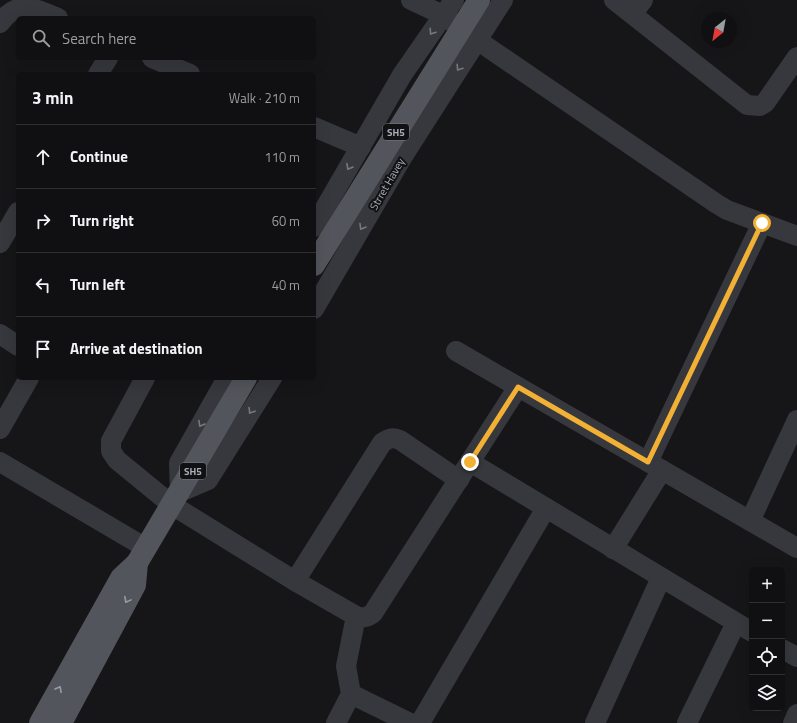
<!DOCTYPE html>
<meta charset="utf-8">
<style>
body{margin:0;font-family:"Titillium Web",sans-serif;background:#1e1e20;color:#f1f3f6}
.controls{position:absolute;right:12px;bottom:12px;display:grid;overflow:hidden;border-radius:6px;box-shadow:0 4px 16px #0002}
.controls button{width:36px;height:36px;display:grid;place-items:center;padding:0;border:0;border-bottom:1px solid #303032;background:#101012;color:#f1f3f6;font:20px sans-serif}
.compass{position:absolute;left:701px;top:12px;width:36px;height:36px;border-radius:50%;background:#101012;box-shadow:0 4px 16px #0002;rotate:211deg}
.stop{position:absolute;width:12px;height:12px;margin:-9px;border:3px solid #f2b134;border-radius:50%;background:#fff}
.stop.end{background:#f2b134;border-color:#fff;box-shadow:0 1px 4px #0008}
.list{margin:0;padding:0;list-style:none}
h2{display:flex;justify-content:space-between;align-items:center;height:52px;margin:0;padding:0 16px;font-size:17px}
h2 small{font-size:13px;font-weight:400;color:#9c9d9f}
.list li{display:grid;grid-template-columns:26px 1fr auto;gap:12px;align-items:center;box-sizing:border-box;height:64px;padding:0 16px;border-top:1px solid #303032}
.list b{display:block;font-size:15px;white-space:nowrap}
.list em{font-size:13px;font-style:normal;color:#9c9d9f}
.icon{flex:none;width:22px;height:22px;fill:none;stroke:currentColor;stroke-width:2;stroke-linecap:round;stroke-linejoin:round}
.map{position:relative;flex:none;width:797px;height:723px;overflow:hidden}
.search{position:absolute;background:#101012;box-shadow:0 4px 16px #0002;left:16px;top:16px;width:300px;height:44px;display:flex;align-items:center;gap:10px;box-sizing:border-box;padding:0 14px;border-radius:6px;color:#9c9d9f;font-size:15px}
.panel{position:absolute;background:#101012;box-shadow:0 4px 16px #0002;left:16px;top:72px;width:300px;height:308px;border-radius:6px}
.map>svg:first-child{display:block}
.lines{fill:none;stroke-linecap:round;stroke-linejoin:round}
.minor{stroke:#37383d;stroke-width:20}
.major{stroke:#53555c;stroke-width:22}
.major-bridge{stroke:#53555c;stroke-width:22}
.oneway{stroke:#757881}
.oneway2{stroke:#979ba6}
.route{stroke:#f2b134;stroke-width:5}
.labels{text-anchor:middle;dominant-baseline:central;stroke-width:4;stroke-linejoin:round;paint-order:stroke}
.shield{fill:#111113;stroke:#7b7e86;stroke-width:1}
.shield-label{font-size:10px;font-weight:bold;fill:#a8adb8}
.street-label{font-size:11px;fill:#a8adb8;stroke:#111113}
</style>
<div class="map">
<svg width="797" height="723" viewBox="0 0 797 723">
<rect width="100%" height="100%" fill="#161618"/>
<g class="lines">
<g class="minor">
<path d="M411,0l32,15 34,25 240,164 10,6 70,26"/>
<path d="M614,0l133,105 13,1 5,-3 32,-46"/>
<path d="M632,14l11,-14"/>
<path d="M0,23c17,-23 32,-16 58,-5"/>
<path d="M152,58l38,16"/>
<path d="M98,74l10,-16"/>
<path d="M314,127l47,20"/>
<path d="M314,227l88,-152 52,-75"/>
<path d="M0,243l18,-31"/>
<path d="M314,309l89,-153 100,-156"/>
<path d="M0,334l18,12"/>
<path d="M456,351l341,197"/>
<path d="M145,378l-34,63v10l6,9 55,45 123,76 61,35 -10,50 5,28 -15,29"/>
<path d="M227,378l-48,85 1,29 28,-12 64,-102"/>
<path d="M0,429l29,-51"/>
<path d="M0,462l146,86"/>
<path d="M470,462l282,170"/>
<path d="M648,462l114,-239"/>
<path d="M750,521l47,-101"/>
<path d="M613,549l49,-79"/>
<path d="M295,581l87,-138c7,-5 10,-6 18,-3l59,40"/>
<path d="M356,616c7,2 11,2 17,-3l145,-226"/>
<path d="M782,649l15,8"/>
<path d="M351,694l59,29"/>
<path d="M420,723l126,-215"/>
<path d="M595,723l66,-145"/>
<path d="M687,723l49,-100"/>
<path d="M793,723l4,-9"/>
</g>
<g class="major">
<path d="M40,723l81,-145 16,-15 109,-185"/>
<path d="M61,723l74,-138 2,-22"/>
</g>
<path class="major-bridge" d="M314,265l165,-265"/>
</g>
<defs><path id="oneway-chevron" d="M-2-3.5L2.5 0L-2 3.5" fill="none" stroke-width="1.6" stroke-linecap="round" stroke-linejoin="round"/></defs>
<g class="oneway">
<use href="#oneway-chevron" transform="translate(432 32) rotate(124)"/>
<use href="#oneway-chevron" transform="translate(459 68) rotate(123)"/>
<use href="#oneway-chevron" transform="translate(349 167) rotate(120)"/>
<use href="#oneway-chevron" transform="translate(362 227) rotate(120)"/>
<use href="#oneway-chevron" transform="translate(251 411) rotate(122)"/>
<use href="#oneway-chevron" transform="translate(201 424) rotate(120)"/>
</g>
<g class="oneway2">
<use href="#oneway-chevron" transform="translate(127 600) rotate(118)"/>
<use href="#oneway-chevron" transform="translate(59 689) rotate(-61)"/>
</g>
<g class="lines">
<path class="route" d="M470,462l48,-75 130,75 114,-239"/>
</g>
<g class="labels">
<g class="shield">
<rect x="383" y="124" width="26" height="16" rx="3"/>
<rect x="180" y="463" width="26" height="16" rx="3"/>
</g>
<g class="shield-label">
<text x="396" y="132">SH5</text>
<text x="193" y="471">SH5</text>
</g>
<g class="street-label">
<text transform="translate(387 184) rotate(-60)">Strret Havey</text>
</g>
</g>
</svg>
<div class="controls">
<button>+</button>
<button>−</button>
<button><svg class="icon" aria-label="locate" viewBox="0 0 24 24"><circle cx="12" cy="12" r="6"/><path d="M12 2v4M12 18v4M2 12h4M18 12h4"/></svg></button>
<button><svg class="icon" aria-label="layers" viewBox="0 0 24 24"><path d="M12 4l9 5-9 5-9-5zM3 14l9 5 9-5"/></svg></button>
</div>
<svg class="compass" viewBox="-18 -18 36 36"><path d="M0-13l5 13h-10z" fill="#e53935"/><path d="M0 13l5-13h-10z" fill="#9c9d9f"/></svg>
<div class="stop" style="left:762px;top:223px"></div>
<div class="stop end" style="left:470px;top:462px"></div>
<div class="search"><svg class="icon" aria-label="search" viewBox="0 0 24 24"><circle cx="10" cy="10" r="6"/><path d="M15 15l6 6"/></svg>Search here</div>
<section class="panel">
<h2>3 min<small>Walk · 210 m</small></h2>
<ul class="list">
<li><svg class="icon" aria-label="ahead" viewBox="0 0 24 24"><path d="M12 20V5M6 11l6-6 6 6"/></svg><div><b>Continue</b></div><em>110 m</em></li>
<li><svg class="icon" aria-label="right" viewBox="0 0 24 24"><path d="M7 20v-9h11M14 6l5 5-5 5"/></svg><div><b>Turn right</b></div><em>60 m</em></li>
<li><svg class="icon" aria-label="left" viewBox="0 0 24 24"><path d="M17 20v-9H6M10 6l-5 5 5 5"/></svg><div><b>Turn left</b></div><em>40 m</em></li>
<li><svg class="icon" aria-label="arrive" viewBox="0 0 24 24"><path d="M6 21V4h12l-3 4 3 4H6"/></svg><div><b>Arrive at destination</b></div></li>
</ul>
</section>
</div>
